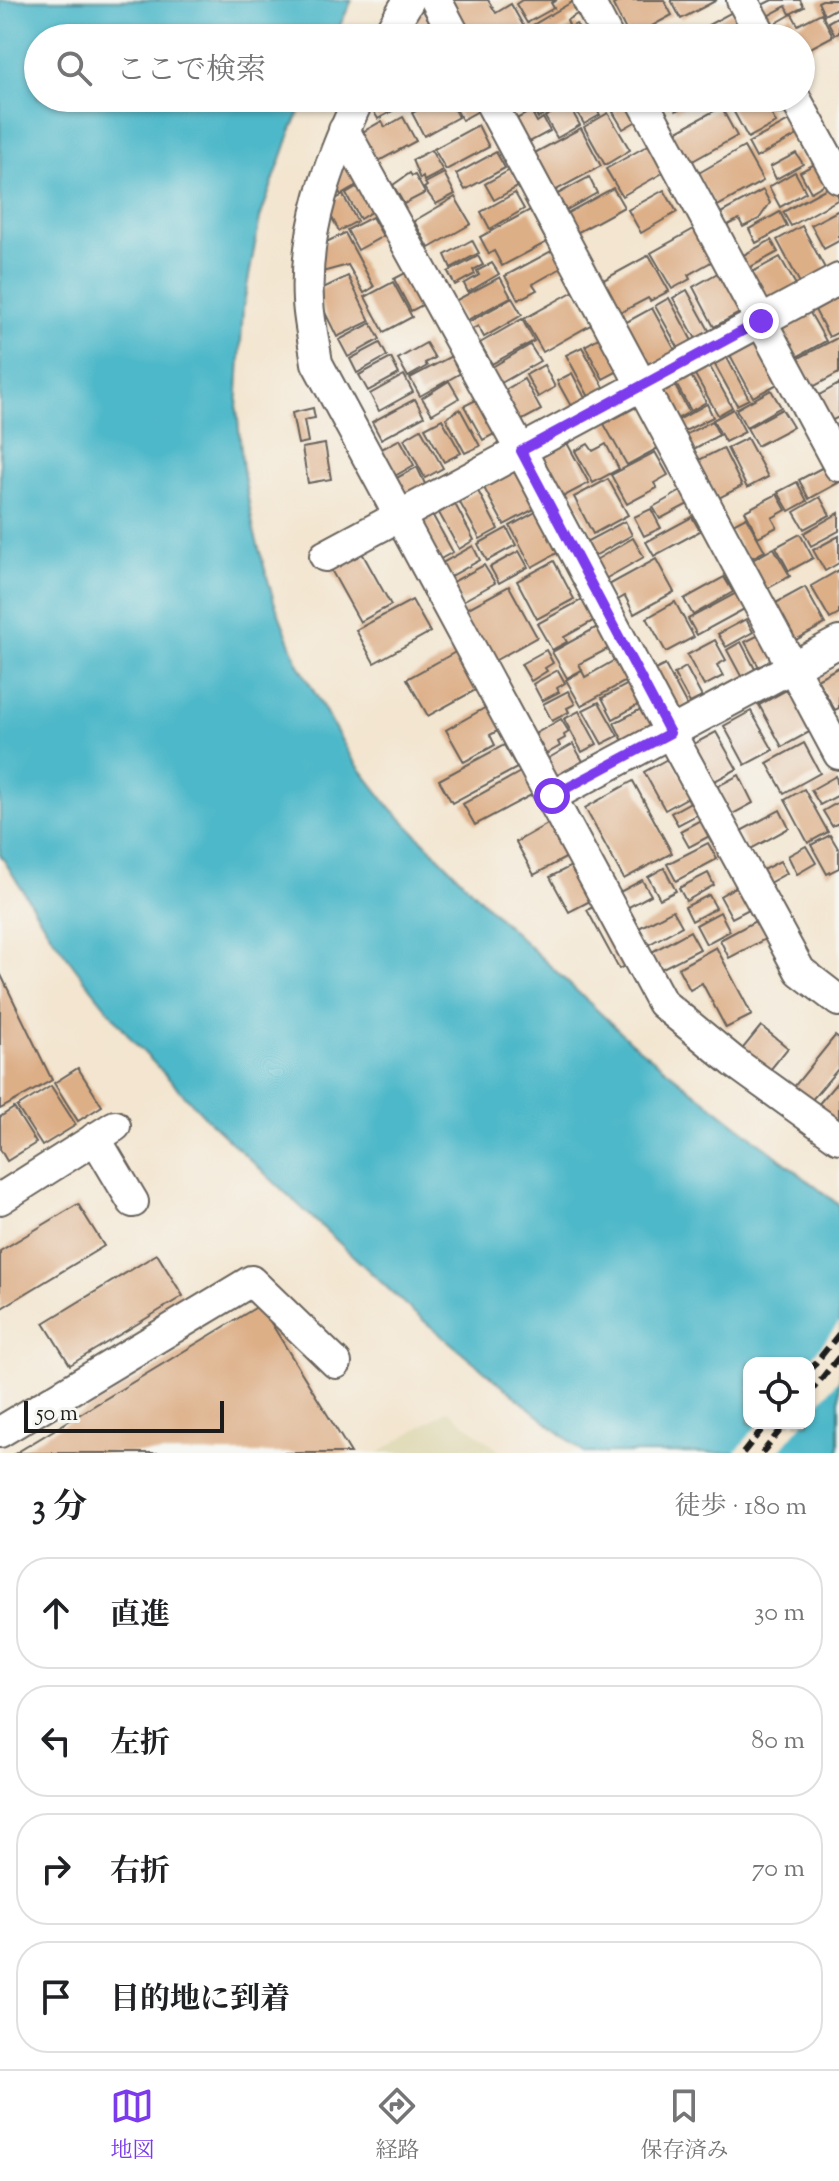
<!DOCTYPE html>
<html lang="ja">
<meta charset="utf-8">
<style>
body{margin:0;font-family:"Sorts Mill Goudy","Noto Serif JP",serif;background:#f6f6f6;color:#202124}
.controls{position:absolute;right:24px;bottom:24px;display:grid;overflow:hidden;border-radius:16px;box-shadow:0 2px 6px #0004}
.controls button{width:72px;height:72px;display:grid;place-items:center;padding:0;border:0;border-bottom:2px solid #e0e0e0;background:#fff;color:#202124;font:40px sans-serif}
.scale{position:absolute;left:24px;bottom:20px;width:200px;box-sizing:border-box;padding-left:8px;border:4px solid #1c1c1c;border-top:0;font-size:22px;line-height:28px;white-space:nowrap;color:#1c1c1c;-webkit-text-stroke:6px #f6f6f2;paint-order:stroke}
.stop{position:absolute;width:24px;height:24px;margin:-18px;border:6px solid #7c3aed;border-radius:50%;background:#fff}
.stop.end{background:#7c3aed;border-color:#fff;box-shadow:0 2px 8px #0008}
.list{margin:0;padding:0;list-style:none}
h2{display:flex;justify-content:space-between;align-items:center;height:104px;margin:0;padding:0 32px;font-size:34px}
h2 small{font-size:26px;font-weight:400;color:#757577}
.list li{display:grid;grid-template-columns:52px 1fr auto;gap:24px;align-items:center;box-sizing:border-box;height:112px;margin:0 16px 16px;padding:0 16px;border:2px solid #e0e0e0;border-radius:32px}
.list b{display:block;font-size:30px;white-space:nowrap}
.list em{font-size:26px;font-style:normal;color:#757577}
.icon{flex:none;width:44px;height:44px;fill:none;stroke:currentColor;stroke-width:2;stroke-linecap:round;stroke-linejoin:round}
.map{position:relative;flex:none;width:839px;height:1453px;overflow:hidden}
.search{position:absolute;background:#fff;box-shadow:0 2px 6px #0004;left:24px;right:24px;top:24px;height:88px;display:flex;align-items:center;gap:20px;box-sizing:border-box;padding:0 28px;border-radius:44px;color:#757577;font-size:30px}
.sheet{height:616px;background:#fff}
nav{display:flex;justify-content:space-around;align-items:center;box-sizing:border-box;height:112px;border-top:2px solid #e0e0e0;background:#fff;font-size:22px;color:#757577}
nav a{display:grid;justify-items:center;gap:4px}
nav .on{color:#7c3aed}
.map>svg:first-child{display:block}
.built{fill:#e1dcba}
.water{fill:#4db8c9;stroke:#346a72;stroke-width:2;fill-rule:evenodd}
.pier{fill:#f3e5cf}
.building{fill:#ddaf87}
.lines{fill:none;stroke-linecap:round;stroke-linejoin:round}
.minor-casing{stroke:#67625b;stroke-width:34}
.minor{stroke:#fff;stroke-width:30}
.rail{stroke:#1c1c1c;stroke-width:6;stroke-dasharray:12 6;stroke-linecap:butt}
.route{stroke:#7c3aed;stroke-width:10}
</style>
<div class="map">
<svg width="839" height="1453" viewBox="0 0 839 1453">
<rect width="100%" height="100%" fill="#f6f6f2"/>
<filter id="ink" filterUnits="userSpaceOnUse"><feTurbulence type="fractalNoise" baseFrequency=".0125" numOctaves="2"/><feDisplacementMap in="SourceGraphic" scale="16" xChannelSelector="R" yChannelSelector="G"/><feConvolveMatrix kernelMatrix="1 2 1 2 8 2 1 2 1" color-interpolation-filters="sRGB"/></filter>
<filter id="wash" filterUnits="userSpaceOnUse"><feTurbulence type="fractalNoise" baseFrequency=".006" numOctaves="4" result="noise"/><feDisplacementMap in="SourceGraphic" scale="32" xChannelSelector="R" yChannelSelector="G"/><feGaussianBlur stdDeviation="1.8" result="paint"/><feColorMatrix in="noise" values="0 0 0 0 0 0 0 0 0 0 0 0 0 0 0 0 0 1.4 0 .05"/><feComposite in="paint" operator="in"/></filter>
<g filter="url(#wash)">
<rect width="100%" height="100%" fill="#f3e5cf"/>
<path class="built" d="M448,1410l54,43h-124z"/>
<path class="water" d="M0,0h352l-18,38h-296v60h268l-15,33 -31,87 -17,90 -6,101 6,61 11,61 20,70 24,62 53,94 37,48 109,111 134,126 208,163v248h-255l-172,-142 -201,-188 -77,-81 -47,-59 -39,-52 -48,-77zM749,1363h60v60h-60z"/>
<g class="pier">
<path d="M839,1323v56l-30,36 -2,-52z"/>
<path d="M759,1423h44l-25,30h-43z"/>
</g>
<g id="blocks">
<g class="building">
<path d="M450,0h38l8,13 15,-9 17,30 -7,4h-50z"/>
<path d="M522,0h35l-6,3 3,5 -27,15 -11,-19z"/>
<path d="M622,0h42l8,15 -42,23 -17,-33z"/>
<path d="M671,0h46l-36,19z"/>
<path d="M772,0h28l4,7 -14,7 -4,-8 -22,12 -6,-11z"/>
<path d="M822,0h17v7l-15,8 -6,-13z"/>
<path d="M572,2l7,11 -12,7 2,5 -23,13 -3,-6 -10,6 -5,-10z"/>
<path d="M423,10l13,24 -7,4h-31l10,-20z"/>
<path d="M732,12l12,22 -7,4h-48l-1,-2z"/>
<path d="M821,13l12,23 -32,17v-15h-23l-7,-12 21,-12 6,11z"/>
<path d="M839,16v17l-4,2 -7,-13z"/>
<path d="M576,24l8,14h-32z"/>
<path d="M366,98h38l3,5 -29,16z"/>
<path d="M440,98h8l10,19 -34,19 -12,-23z"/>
<path d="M450,98h23l7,12 -18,10z"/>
<path d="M527,98h38l2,3 -29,17z"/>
<path d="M569,98h19l12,17 -16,9z"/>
<path d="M669,98h32l-25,13z"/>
<path d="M738,98h25l13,25 -28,15 -19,-35z"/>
<path d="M632,101l10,17 -19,11 -10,-17z"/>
<path d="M568,104l12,21 -23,13 -12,-21z"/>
<path d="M721,107l16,29 -48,27 -17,-29z"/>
<path d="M531,111l6,11 6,-4 7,13 -26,14 -13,-23z"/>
<path d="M608,113l22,37 -25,15 -21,-38z"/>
<path d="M403,117l13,24 -39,21 -16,-29 21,-12 3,6z"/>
<path d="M796,117l9,14 -49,27 -8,-15z"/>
<path d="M478,125l11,22 -43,23 -12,-21z"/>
<path d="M581,128l20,38 -52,28 -20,-38z"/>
<path d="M652,143l16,27 -46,26 -16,-27z"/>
<path d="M744,147l19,34 -47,26 -19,-33z"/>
<path d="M431,150l12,21 -19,10 -1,-4 -3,2 -8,-19z"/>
<path d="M496,152l9,16 -40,22 -9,-16z"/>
<path d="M796,153l7,11 -27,15 -6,-12z"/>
<path d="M822,160l11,19 -22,13 -11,-20z"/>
<path d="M354,162l11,19 -24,14 -5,-9 6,-18z"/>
<path d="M510,170l9,16 -25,14 -9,-16z"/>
<path d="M795,172l11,20 -26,15 -11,-20z"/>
<path d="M410,173l2,3 3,-1 10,18 -21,11 -11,-19z"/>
<path d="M444,173l11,21 -19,10 -12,-16 3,-2 -2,-3z"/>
<path d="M589,177l8,16 -34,19 -9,-16z"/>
<path d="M363,184l14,24 -17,11 -14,-25z"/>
<path d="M834,184l5,15 -48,27 -8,-14z"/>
<path d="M613,188l11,19 -51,28 -11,-19z"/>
<path d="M664,190l13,22 -36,21 -13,-23z"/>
<path d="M763,190l7,13 -11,16 -16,8 -4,-8 -13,7 -7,-12z"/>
<path d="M515,193l9,16 -34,20 -9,-17z"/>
<path d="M343,195l14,26 -18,10 -9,-17 1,-12z"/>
<path d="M455,197l16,27 -42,24 -15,-27z"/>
<path d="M530,210l17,32 -45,24 -8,-15 -5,3 -9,-17z"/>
<path d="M839,210v31l-15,8 -13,-24z"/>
<path d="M780,212l7,14 -31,17 -7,-14z"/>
<path d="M372,217l11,19 -25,14 -11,-20z"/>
<path d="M701,225l19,32 -32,18 2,4 -18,10 -21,-36z"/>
<path d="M802,226l24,44 -26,13 -23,-43z"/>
<path d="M345,233l29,54 -10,6 -16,-28 -33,9 3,-28z"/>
<path d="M472,240l7,13 -28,15 -6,-13z"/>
<path d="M771,240l7,12 -31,17 -7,-12z"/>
<path d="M555,249l10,17 -32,18 4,6 -19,10 -13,-24z"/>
<path d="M649,255l20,36 -19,10 -2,-3 -32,17 -18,-32z"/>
<path d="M478,256l5,9 -10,5 2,4 -20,11 -7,-13z"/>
<path d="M780,257l16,28 -33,19 -16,-29z"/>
<path d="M492,263l7,11 -31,18 -4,-8 15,-9 -2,-4z"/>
<path d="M411,270l17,32 -17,9 -17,-32z"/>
<path d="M723,270l22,40 -31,17 -21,-40z"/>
<path d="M348,276l22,45 -33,16 -22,-45z"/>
<path d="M500,277l11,20 -47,25 -11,-20z"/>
<path d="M393,282l19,35 -28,15 -19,-35z"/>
<path d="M687,290l23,42 -14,7 -23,-41z"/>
<path d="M574,291l18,33 -49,28 -19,-33z"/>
<path d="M839,297v35l-10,5 -14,-27z"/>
<path d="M512,298l10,17 -38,22 -6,-11 -9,5 -4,-7z"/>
<path d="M669,298l23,43 -13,8 -24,-43z"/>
<path d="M652,308l24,44 -29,16 -24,-44z"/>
<path d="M809,311l17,30 -31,17 -17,-31z"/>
<path d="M522,319l12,22 -42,23 -12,-21z"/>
<path d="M371,323l9,16 -32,18 -9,-17z"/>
<path d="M604,335l18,34 -19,10 -18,-33z"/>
<path d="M762,337l23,43 -32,17 -23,-42z"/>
<path d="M839,337v36l-28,15 -16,-28z"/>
<path d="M380,343l7,13 -30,17 -7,-14z"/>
<path d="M426,343l9,15 -10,5 2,3 -19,11 -10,-18z"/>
<path d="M530,345l10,16 -44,25 -9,-16z"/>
<path d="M582,347l23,42 -16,8 -23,-42z"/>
<path d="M457,353l9,17 -46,26 -10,-18z"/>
<path d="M726,356l23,43 -12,6 -23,-42z"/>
<path d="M391,358l8,16 -31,17 -9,-16z"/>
<path d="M544,365l11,22 -17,10 -12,-22z"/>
<path d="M709,365l23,42 -14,8 -24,-42z"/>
<path d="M572,373l15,29 -14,8 -16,-29z"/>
<path d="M690,374l16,28 -15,9 -16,-29z"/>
<path d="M404,375l9,17 -34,19 -9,-17z"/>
<path d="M524,379l17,31 -24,13 -17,-30z"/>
<path d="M449,381l10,17 -27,16 -10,-16z"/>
<path d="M673,382l16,30 -14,8 -17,-29z"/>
<path d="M839,384v33l-12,6 -13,-25z"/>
<path d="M771,390l10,17 -35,20 -10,-18z"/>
<path d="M415,399l9,17 -43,23 -9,-17z"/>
<path d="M478,399l18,34 -13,7 -19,-34z"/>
<path d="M707,404l6,13 -32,16 -6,-11z"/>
<path d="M638,406l22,41 -33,18 -23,-41z"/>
<path d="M313,408l2,10 -11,2 4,22 -10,2 -6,-31z"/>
<path d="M460,409l20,37 -15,7 -19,-35z"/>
<path d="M733,409l12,23 -20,10 -12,-22z"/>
<path d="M782,409l11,18 -36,19 -10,-18z"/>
<path d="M442,419l19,34 -17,9 -19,-34z"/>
<path d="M712,421l7,14 -29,16 -7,-15z"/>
<path d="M421,429l22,39 -18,10 -21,-39z"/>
<path d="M747,438l21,39 -21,11 -20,-40z"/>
<path d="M400,439l14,26 -21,12 -15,-26z"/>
<path d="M567,443l22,40 -30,16 -21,-40z"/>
<path d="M325,444l6,35 -23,4 -6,-35z"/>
<path d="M588,444l5,7 13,-7 13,25 -26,14 -18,-32z"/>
<path d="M723,448l19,38 -25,13 -20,-38z"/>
<path d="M655,452l13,23 -14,8 3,5 -30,16 -16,-29z"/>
<path d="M829,464l9,19 -29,16 -10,-19z"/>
<path d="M417,467l9,19 -23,12 -10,-18z"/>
<path d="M516,468l22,39 -34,18 -21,-39z"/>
<path d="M608,479l20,36 -35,19 -19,-37z"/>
<path d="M797,482l10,19 -18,10 -11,-19z"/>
<path d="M683,490l7,13 -30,16 -7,-12z"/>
<path d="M478,491l20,38 -18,10 -21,-38z"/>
<path d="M777,494l9,16 -14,8 5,9 -19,10 -13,-26z"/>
<path d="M820,497l10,18 -26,14 -10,-17z"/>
<path d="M455,504l19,36 -15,9 -20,-36z"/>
<path d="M541,509l23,40 -32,18 -22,-41z"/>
<path d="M651,509l10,19 -17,8 -10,-19z"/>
<path d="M839,513v18l-28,15 -7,-13z"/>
<path d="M432,514l21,38 -18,10 -21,-38z"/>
<path d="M692,517l8,14 -46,25 -8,-14z"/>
<path d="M746,517l19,34 -17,9 -19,-34z"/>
<path d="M625,521l7,14 -45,25 -7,-15z"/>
<path d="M507,528l9,17 -29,16 -9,-17z"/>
<path d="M800,534l13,24 -24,13 -13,-24z"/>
<path d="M839,536v27l-14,8 -12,-21z"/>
<path d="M633,538l11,19 -39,22 -11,-18z"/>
<path d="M473,546l7,14 -36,20 -7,-14z"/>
<path d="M774,548l16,28 -25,14 -16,-28z"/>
<path d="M361,551l30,54 -31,17 -30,-54z"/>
<path d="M519,551l9,16 -29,16 -9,-16z"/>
<path d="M656,559l18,33 -40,22 -9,-18 -9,5 -9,-15z"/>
<path d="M554,561l20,38 -37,20 -20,-38z"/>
<path d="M484,565l11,18 -34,19 -10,-19z"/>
<path d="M839,570v44l-9,5 -19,-33z"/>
<path d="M724,577l9,15 -40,23 -9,-16z"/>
<path d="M509,586l28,51 -48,27 -28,-52z"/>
<path d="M805,587l20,37 -31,17 -20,-37z"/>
<path d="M740,591l8,16 -51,28 -9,-16z"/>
<path d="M585,598l17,18 -38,21 3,5 -15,8 -15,-26z"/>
<path d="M412,600l18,32 -56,31 -18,-33z"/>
<path d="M675,602l19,35 -28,15 -19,-34z"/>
<path d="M746,619l7,13 -27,15 -8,-13z"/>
<path d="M599,626l18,18 -38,20 3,6 -15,8 -15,-26z"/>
<path d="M763,633l13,25 -17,9 -14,-25z"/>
<path d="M715,640l11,20 -9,5 6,11 -19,10 -17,-31z"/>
<path d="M741,642l15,29 -14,7 -15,-28z"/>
<path d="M461,649l20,38 -53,29 -21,-37z"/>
<path d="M546,650l7,13 -8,5 2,3 -16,10 -10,-17z"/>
<path d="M622,656l6,24 -47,26 -15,-26 16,-9 3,6z"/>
<path d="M665,665l22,41 -15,8 -23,-41z"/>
<path d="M686,667l16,30 -12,6 -16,-29z"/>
<path d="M839,667v41l-4,2 -18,-31z"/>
<path d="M558,670l7,13 -8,5 2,4 -17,9 -9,-17z"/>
<path d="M630,683l11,20 -28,16 -11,-21z"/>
<path d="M790,688l23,42 -31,17 -23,-42z"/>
<path d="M568,691l7,13 -8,4 2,4 -17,9 -9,-17z"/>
<path d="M599,702l19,34 -16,8 -19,-34z"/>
<path d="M490,705l13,23 -13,7 5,10 -31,17 -18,-32z"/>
<path d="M645,707l9,17 -31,17 -9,-18z"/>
<path d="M579,711l18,33 -15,8 -18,-33z"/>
<path d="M751,711l22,39 -28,15 -21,-39z"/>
<path d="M561,719l8,13 -5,3 1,3 -7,4 2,4 -14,8 -11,-20z"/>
<path d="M716,732l21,37 -24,13 -21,-37z"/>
<path d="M804,743l16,30 -36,20 -17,-30z"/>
<path d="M573,744l11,19 -32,17 -10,-18z"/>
<path d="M504,745l13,23 -65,35 -13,-23z"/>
<path d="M671,757l21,38 -27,15 -21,-38z"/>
<path d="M524,770l13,22 -62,33 -12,-21z"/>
<path d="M739,775l14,28 -22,12 -15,-28z"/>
<path d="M836,776l3,19 -19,10 -9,-15z"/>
<path d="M633,781l39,72 -48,26 -39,-71z"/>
<path d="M804,789l24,43 -20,11 -23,-43z"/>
<path d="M698,798l6,13 -26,14 -7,-12z"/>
<path d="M839,802v21l-7,3 -9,-15z"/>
<path d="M780,810l9,18 -40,22 -10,-18z"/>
<path d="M708,816l9,16 -28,15 -9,-16z"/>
<path d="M553,821l18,34 -37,20 -18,-33z"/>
<path d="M830,835l9,15v18l-12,6 -16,-29z"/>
<path d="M708,843l9,16 -41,22 -9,-17z"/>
<path d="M806,846l10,17 -19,11 -9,-18z"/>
<path d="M780,861l7,12 -27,15 -7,-13z"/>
<path d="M573,865l19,35 -23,12 -19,-35z"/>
<path d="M664,868l12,23 -16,8 -12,-22z"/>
<path d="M708,873l6,12 -28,16 -7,-13z"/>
<path d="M642,880l9,15 -24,13 -9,-15z"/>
<path d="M741,884l12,23 -21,11 -12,-22z"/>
<path d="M709,895l7,13 -24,13 -7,-14z"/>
<path d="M599,904l31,59 -11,6 -32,-59z"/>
<path d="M673,910l9,16 -36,20 -9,-17z"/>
<path d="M720,912l10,19 -24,13 -10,-19z"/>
<path d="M759,919l10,18 -40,21 -9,-18z"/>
<path d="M690,931l10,18 -41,21 -9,-17z"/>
<path d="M716,947l36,68 -26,13 -24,-45 -12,7 -12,-22z"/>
<path d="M0,973l52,107 -52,29z"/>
<path d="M761,1026l27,22 -22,27 -27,-22z"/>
<path d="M835,1036l4,3v29l-29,34 -17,-14z"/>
<path d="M78,1068l24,38 -24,15 -24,-38z"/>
<path d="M839,1080v36l-4,5 -18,-15z"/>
<path d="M51,1086l25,39 -34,21 -25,-39z"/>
<path d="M14,1108l22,35 -29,18 -7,-12v-32z"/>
<path d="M78,1204l26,42 -104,63v-58z"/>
<path d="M157,1254l26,42 -113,69 -26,-42z"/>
<path d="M260,1305l91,148h-335z"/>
</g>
</g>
</g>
<g filter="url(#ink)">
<use href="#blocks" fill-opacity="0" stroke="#67625b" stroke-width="2"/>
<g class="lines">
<g class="minor-casing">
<g id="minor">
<path d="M436,0l20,38"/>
<path d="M588,0l20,38"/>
<path d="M742,0l21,38"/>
<path d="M386,38l23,-38"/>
<path d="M359,98c-30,65 -55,130 -51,203 1,20 6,41 9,62l345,640 72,59 105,76"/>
<path d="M488,98l351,656"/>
<path d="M641,98l198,368"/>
<path d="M795,98l44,80"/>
<path d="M344,130l177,321 158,298 121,222 39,30"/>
<path d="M325,556l514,-277"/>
<path d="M552,796l287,-154"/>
<path d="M95,1138l38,64"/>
<path d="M0,1199l115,-73"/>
<path d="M0,1432l251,-151 85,82"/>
</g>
</g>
<use href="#minor" class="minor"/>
<g class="rail">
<path d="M809,1371l30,-37"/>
<path d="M809,1394l30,-37"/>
<path d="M743,1453l24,-30"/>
<path d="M762,1453l24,-30"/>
</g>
</g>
</g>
<g class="lines" filter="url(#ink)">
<path class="route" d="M552,796l118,-63 -149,-282 240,-130"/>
</g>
</svg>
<div class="controls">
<button><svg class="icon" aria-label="locate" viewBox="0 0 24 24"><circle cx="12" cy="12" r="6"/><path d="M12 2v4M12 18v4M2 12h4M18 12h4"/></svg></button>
</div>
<div class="scale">50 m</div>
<div class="stop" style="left:552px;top:796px"></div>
<div class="stop end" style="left:761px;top:321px"></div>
<div class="search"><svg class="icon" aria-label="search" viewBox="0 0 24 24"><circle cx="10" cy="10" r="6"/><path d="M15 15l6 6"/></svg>ここで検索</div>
</div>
<section class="sheet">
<h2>3 分<small>徒歩 · 180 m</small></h2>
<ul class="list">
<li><svg class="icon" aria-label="ahead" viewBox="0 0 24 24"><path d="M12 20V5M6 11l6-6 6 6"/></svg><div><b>直進</b></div><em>30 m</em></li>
<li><svg class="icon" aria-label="left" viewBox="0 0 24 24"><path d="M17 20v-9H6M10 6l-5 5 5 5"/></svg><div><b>左折</b></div><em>80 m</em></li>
<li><svg class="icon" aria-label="right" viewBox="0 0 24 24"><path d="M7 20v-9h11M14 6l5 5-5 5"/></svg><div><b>右折</b></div><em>70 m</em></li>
<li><svg class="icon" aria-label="arrive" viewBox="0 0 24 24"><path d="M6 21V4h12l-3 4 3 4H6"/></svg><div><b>目的地に到着</b></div></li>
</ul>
</section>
<nav>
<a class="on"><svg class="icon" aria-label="map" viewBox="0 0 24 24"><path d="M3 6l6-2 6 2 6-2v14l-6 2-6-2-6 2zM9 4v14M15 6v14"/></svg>地図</a>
<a><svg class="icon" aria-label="directions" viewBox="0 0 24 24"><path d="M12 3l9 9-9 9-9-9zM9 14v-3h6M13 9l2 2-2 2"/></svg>経路</a>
<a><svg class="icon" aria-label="saved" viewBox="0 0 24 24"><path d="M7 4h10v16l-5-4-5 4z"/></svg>保存済み</a>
</nav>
